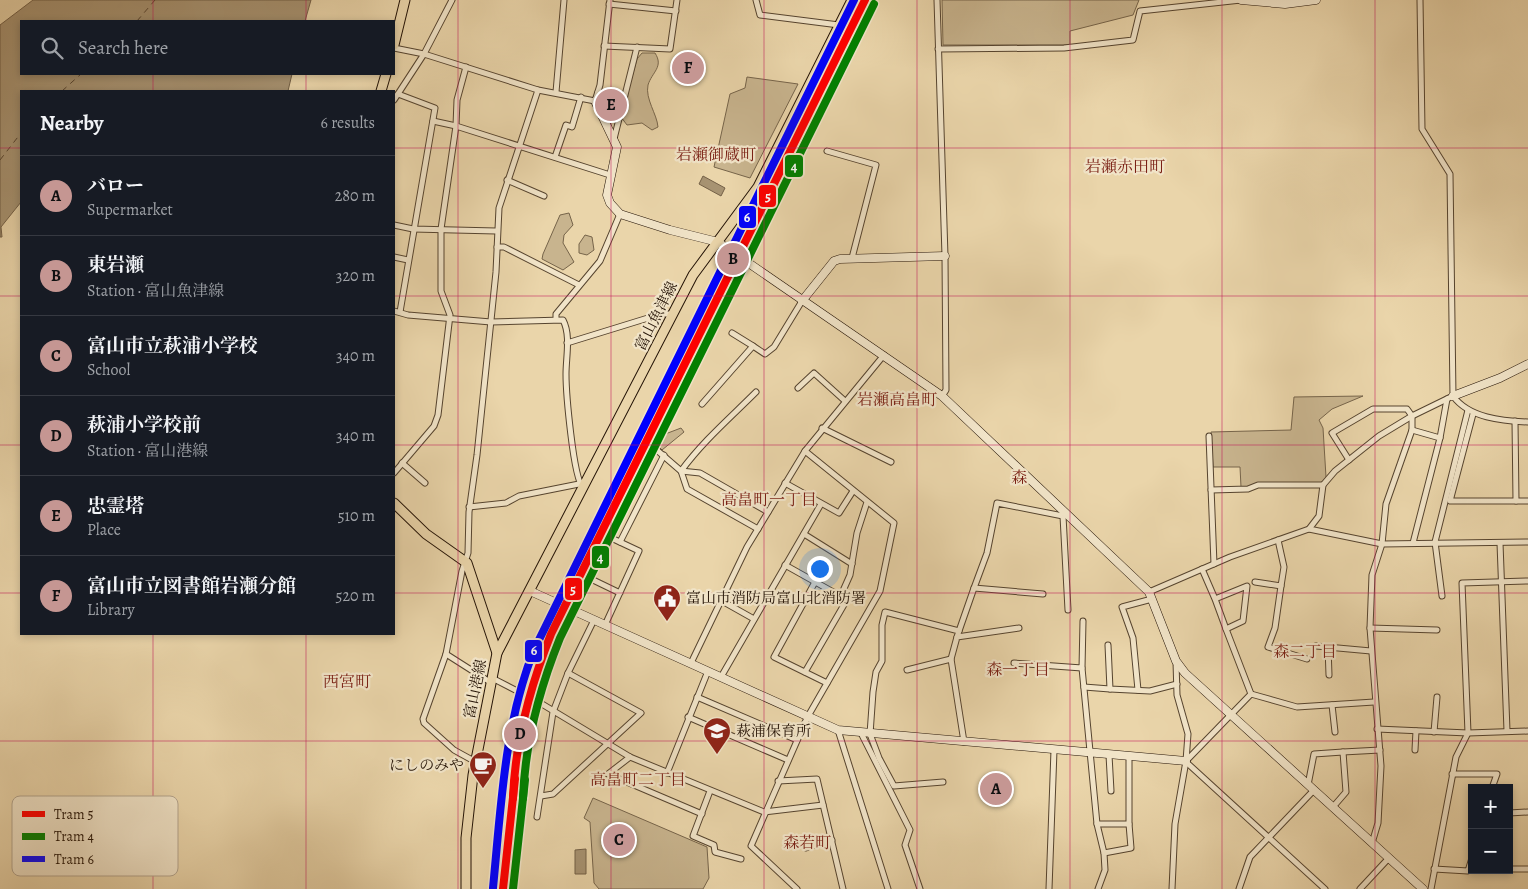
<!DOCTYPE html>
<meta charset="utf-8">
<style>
body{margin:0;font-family:Alegreya,"Noto Serif JP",serif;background:#242831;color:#f1f3f6}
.controls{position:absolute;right:15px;bottom:15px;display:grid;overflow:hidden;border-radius:0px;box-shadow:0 2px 8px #0003}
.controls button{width:45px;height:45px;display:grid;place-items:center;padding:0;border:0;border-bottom:1px solid #363941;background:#171b24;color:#f1f3f6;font:25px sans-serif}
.you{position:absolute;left:819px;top:568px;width:18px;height:18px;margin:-12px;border:4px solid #fff;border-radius:50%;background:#1a73e8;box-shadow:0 0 0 8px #1a73e833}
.badge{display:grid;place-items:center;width:32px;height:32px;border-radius:50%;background:#c59692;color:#111;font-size:16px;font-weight:700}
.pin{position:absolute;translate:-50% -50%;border:2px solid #fff;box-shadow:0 1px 5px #0006}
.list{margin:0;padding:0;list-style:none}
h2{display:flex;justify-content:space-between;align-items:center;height:65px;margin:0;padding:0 20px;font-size:21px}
h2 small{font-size:16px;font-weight:400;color:#9ea1a6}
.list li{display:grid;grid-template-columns:32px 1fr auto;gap:15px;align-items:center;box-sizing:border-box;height:80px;padding:0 20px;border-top:1px solid #363941}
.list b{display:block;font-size:19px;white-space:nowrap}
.list p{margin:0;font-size:16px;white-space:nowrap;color:#9ea1a6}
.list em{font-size:16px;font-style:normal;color:#9ea1a6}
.icon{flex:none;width:28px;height:28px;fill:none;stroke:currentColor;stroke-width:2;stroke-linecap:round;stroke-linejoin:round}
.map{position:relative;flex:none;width:1528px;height:889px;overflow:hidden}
.search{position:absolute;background:#171b24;box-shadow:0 2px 8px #0003;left:20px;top:20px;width:375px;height:55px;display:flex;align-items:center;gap:12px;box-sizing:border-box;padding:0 18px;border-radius:0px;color:#9ea1a6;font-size:19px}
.panel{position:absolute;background:#171b24;box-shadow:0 2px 8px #0003;left:20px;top:90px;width:375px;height:545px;border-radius:0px}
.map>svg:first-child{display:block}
.green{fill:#c8b48e;stroke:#76644a}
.water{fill:#a79372;stroke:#736047}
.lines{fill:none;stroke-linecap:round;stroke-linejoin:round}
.ferry{stroke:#584631;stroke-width:1;stroke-dasharray:6 5;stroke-linecap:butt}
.street-casing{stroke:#56442f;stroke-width:7}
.secondary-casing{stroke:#241306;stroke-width:9}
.primary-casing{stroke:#241306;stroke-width:11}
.street{stroke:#f1e4c8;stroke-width:5}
.secondary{stroke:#f1e4c8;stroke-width:8}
.primary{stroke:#ead5aa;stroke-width:9}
.tram-1-casing{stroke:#f1e4c8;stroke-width:11}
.tram-2-casing{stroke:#f1e4c8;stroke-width:11}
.tram-3-casing{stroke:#f1e4c8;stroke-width:11}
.tram-1{stroke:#f00;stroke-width:8}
.tram-2{stroke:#008000;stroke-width:8}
.tram-3{stroke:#00f;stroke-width:8}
.grid{fill:none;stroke:#c2185b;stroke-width:1;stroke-opacity:0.55}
.labels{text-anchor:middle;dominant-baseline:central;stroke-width:4.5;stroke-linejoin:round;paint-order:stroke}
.street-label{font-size:15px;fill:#241306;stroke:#f1e4c8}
.poi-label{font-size:15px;fill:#241306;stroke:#f1e4c8;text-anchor:start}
.neighbourhood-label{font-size:16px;fill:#7a1f14;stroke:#f1e4c8}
.key{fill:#f1e4c8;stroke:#b4a58e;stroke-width:1}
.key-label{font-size:14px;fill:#241306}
.line-badge{stroke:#f1e4c8;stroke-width:2}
.badge-label{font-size:14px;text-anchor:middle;font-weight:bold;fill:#fff}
</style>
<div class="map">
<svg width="1528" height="889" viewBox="0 0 1528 889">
<rect width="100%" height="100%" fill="#ead5aa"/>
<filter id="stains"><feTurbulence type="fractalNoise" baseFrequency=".004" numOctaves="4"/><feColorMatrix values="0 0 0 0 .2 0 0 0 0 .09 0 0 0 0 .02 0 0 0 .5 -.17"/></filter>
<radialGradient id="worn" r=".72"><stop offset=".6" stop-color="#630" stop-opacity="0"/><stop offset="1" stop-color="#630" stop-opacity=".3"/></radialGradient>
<g class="green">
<path d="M942,0h197l-6,15 -63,16v14h-127z"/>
<path d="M642,53h13c9,14 -3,19 -7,32 -3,14 9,29 10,42l-6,3 -10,-7 -15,2 -6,-8 16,-58z"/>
<path d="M747,77l51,7 -48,94 -36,-11 16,-73 15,-6z"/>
<path d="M569,213l4,12 -9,10 -1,8 11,19 -11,8 -21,-11 1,-5 17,-39z"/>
<path d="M585,235l7,2 2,13 -7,5 -8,-2v-9z"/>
<path d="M1363,396l-31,13 -13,11 4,8 3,49 -4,6 -81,4 -1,-20h-27l-2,-35 80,-2 3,-33z"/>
<path d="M681,428l3,4 -22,18 -5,-5 4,-6 -1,-3z"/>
<path d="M593,798l114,49 2,31 -6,11h-104l-5,-6 -4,-61 -6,-4z"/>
</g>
<g class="water">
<path d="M33,0h278l-6,21h-284v53h271l-4,17h-267v111l-20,25 1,10h-2v-212z"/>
<path d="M703,176l22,12 -4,8 -22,-12z"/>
<path d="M586,849v25h-11v-24z"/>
</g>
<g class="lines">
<g class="ferry">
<path d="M137,21l18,-21"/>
<path d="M62,91l19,-17"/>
<path d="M0,160l21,-27"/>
</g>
<g class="street-casing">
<g id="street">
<path d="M756,0l4,15 79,10"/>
<path d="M937,0l8,256 1,134 -4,6"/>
<path d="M1420,0l2,129 28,45 3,222c16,22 49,25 75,26"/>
<path d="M609,4l67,7"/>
<path d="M604,46l66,3 7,-49"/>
<path d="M394,48l30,6 114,36 57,11 5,-16 10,-85"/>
<path d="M938,49l126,-1 69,-8 7,-29 101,-11"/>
<path d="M556,92l8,-92"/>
<path d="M598,92l26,8"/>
<path d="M398,94l37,14 -35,204"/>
<path d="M394,100l30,-46 28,-54"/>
<path d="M433,121l23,5 154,49"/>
<path d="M614,139l23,-92"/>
<path d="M827,151l49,14 -24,93"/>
<path d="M555,157l11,-32 6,2 9,-30"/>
<path d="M507,180l37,16"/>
<path d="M394,225l19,4 83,2"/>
<path d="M497,247h7l75,38"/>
<path d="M394,257l14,3"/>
<path d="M394,311l14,4 83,7 72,-2c8,15 3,37 3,54 0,18 7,103 17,114"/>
<path d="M556,319v-5l44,-53 20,-47"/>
<path d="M732,333l21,13"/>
<path d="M567,343l94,-29h11"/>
<path d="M798,388l16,-15 31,28"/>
<path d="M756,392c-26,26 -53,49 -75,79l6,18 71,40"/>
<path d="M702,404l51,-58 12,8 9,-7 28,-46"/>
<path d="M1473,414l-23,87h78"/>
<path d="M1515,421l1,80"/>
<path d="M822,428l69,34"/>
<path d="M1412,430l28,8 -27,105"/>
<path d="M1209,436l5,128"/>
<path d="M1440,438l7,-39"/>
<path d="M651,445l30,26 19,2 68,39"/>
<path d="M1349,460l-17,-27 41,-24h34l5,7v14l-26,74 -4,40 -10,31 -2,53 11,138 -3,57 -6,20"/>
<path d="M402,463l23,20"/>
<path d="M394,473l40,-47 4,-11 12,-100 -9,-24v-62l15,-103 1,-26 9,-33"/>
<path d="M785,483l54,30 14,-22"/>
<path d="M1211,490l37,-1 10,-4h65"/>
<path d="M469,507l37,-4 13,-7 60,-12"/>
<path d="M1063,516l5,94"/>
<path d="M1309,529l73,15 146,-2"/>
<path d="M804,534l48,30"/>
<path d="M620,542l44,-87"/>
<path d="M1500,543l7,188"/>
<path d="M785,565l50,28h7l8,-18 7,-42 10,-31"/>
<path d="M1202,569l13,30 32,-13 -4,35 -17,8 -11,-30"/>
<path d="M815,582l-41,75 53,26"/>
<path d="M1255,582l26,4 3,-19 -6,-27"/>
<path d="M1281,586l-6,42 -7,19 39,12"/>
<path d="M974,588l13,-35 10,-50 66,13 3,-3"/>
<path d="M1149,592l81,-35 79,-28 10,-13 4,-31 12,-14 44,-35 33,-20 41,-20"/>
<path d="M1442,596l-7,-54 33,-132"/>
<path d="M722,601l32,18"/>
<path d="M605,625l34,-74 -32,-15 -17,37 1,6 29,14"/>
<path d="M1370,628l67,2"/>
<path d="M1226,629l25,65"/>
<path d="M959,631l15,-43 69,6"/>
<path d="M1108,645l2,44 40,2 27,-7"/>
<path d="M1316,646l55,5"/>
<path d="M1328,647l1,28"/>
<path d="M446,654l44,28"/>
<path d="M951,659l6,-22 62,-9"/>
<path d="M691,663l56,-116 58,-96 79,-96"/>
<path d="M1014,663l68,5 1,-47"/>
<path d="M1082,668l15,156h32v-68"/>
<path d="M907,670l44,-11 13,83"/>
<path d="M805,672l40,-69 -3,-10"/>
<path d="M721,677l100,-173"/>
<path d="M492,678l31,16"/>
<path d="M1084,687l26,2"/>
<path d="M1138,690l-5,-52 -11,-31 30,-8"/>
<path d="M697,697l100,43"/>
<path d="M532,698l98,59 134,55 59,-7"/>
<path d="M1332,705l3,27"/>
<path d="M688,717l100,43"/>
<path d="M1377,729l91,4 60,-2"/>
<path d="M838,730l50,159"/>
<path d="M1434,732l3,-35"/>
<path d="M861,733l49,97 -5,15 15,44"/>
<path d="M1415,750l1,-19"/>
<path d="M1343,752l37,-2"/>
<path d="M1109,755l2,36"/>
<path d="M630,757l-22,17 94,40"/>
<path d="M474,761l-20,-11 -30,-27 -1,-4 23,-65 16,-83 6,-18 1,-41 8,-57 19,-183 3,-64 39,-118"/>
<path d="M1186,761l65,-67 46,13 77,-5"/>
<path d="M1186,762l139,127"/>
<path d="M667,773l41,-102"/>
<path d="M1452,774h45l-5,14"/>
<path d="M778,781l39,-2 26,110"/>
<path d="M943,782l-49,4 -15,-28 -9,-24 3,-42 3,-20 6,-11v-36l3,-13 74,19 -2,6"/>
<path d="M1308,785l6,-31 29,-2 3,40 -13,15"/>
<path d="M710,791l-17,45 21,9 1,7 26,7"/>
<path d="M541,796l12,-2 88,-81 -73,-40"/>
<path d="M1509,813l19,-1"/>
<path d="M537,817l16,-105 15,-39 26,-53"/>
<path d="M1097,824l7,29 27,-5 -2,-24"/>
<path d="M806,848l26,-8"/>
<path d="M1434,869l34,2 4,-13"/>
<path d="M1509,869h19"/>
<path d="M797,889l-46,-43 56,-128 73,-127 14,-68 -89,-72"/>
<path d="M1049,889l5,-139"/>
<path d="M1098,889l7,-19 -1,-17"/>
<path d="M1172,889l3,-65 11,-63 2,-27 -11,-39 -1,-33"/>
<path d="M1239,889l11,-32 64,-67"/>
<path d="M1360,889l28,-30"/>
<path d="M1431,889l25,-132 12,-24 -6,-150 66,-2"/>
</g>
</g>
<g class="secondary-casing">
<g id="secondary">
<path d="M1241,0l44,4 31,-4"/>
<path d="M595,101l22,46 -10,48 3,8 10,11 50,16 48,12 224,154 207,196 27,69 9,12 238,216"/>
<path d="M802,301l32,-40 6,-2 105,-3"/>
<path d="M1453,396l47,-18 28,-14"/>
<path d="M530,591l308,139 348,31"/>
</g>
</g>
<g class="primary-casing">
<g id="primary">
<path d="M394,45l11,-45"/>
<path d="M381,91l5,-17"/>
<path d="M394,503l32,31 41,29 30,90 -24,122 -7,63v51"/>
<path d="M497,653l196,-378 65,-88 94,-187"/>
</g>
</g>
<use href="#street" class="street"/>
<use href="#secondary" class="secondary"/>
<use href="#primary" class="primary"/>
<g class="tram-1-casing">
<g id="tram-1">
<path d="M513,798c2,-58 17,-111 38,-164l314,-634"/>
<path d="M503,889l12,-110"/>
</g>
</g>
<g class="tram-2-casing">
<g id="tram-2">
<path d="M523,798c2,-56 16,-108 37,-160l314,-634"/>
<path d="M513,889l12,-109"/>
</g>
</g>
<g class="tram-3-casing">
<path id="tram-3" d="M493,888c8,-80 11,-163 41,-238l320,-650"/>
</g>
<use href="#tram-1" class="tram-1"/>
<use href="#tram-2" class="tram-2"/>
<use href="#tram-3" class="tram-3"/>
</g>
<path class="grid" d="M153,0v21M306,0v21M458,0v889M611,0v889M764,0v889M917,0v889M1070,0v889M1222,0v889M1375,0v889M153,74v17M306,74v17M0,148h21M394,148h1134M0,296h21M394,296h1134M0,445h21M394,445h1134M0,593h21M394,593h1134M153,634v255M306,634v255M0,741h1528"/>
<defs>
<g id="civic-pin" transform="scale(1.4375)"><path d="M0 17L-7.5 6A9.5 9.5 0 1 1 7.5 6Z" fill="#8f2418" stroke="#f1e4c8"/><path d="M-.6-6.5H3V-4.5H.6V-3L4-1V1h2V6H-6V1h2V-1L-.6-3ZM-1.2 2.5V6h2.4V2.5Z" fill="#fff"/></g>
<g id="school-pin" transform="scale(1.4375)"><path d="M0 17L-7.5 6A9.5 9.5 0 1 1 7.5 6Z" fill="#8f2418" stroke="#f1e4c8"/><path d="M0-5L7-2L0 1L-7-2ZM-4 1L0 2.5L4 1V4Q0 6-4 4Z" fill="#fff"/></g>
<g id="cafe-pin" transform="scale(1.4375)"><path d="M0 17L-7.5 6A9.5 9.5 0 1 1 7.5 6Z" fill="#8f2418" stroke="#f1e4c8"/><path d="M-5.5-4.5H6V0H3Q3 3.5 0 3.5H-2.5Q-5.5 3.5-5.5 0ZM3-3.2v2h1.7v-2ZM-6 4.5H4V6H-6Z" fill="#fff"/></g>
</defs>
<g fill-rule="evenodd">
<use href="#civic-pin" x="667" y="598"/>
<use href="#school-pin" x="717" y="731"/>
<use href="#cafe-pin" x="483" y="765"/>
</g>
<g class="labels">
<g class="street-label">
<text transform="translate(656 316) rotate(-63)">富山魚津線</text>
<text transform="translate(475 689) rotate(-78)">富山港線</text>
</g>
<g class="poi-label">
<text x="686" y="598">富山市消防局富山北消防署</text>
<text x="736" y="731">萩浦保育所</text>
<text x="464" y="765" text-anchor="end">にしのみや</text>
</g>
<g class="neighbourhood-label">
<text x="716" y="155">岩瀬御蔵町</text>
<text x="1125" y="167">岩瀬赤田町</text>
<text x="897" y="400">岩瀬高畠町</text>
<text x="1019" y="478">森</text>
<text x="769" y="500">高畠町一丁目</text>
<text x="1305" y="652">森二丁目</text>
<text x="1018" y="670">森一丁目</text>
<text x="347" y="682">西宮町</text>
<text x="638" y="780">高畠町二丁目</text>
<text x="807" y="843">森若町</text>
</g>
</g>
<rect x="12" y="796" width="166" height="80" rx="8" class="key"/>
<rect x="22" y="811" width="23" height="6" fill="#f00"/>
<rect x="22" y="833" width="23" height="7" fill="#008000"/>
<rect x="22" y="856" width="23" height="6" fill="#00f"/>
<g class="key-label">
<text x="54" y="819">Tram 5</text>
<text x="54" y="841">Tram 4</text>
<text x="54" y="864">Tram 6</text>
</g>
<g class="line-badge">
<rect x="784" y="154" width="20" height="24" rx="5" fill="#008000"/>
<rect x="758" y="184" width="19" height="24" rx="5" fill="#f00"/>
<rect x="738" y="205" width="19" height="24" rx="5" fill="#00f"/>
<rect x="591" y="545" width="19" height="24" rx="5" fill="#008000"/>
<rect x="564" y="577" width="19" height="24" rx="5" fill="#f00"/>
<rect x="524" y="639" width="19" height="24" rx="5" fill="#00f"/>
</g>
<g class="badge-label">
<text x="794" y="171">4</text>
<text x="768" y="201">5</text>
<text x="747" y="222">6</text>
<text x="600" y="562">4</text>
<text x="573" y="594">5</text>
<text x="534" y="655">6</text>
</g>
<rect width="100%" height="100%" filter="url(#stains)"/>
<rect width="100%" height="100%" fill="url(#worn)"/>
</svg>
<div class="controls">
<button>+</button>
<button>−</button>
</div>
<div class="you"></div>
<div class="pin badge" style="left:996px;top:789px">A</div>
<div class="pin badge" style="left:733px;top:259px">B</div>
<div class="pin badge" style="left:619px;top:840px">C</div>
<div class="pin badge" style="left:520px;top:734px">D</div>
<div class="pin badge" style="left:611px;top:105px">E</div>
<div class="pin badge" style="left:688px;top:68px">F</div>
<div class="search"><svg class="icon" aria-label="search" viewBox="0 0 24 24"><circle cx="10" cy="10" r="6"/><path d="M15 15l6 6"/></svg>Search here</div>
<section class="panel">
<h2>Nearby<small>6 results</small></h2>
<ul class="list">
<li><span class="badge">A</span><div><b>バロー</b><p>Supermarket</p></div><em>280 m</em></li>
<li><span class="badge">B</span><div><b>東岩瀬</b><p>Station · 富山魚津線</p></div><em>320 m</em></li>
<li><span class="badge">C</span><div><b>富山市立萩浦小学校</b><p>School</p></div><em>340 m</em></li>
<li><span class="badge">D</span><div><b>萩浦小学校前</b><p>Station · 富山港線</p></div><em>340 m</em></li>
<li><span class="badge">E</span><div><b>忠霊塔</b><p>Place</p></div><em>510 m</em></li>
<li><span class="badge">F</span><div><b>富山市立図書館岩瀬分館</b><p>Library</p></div><em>520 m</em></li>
</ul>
</section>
</div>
